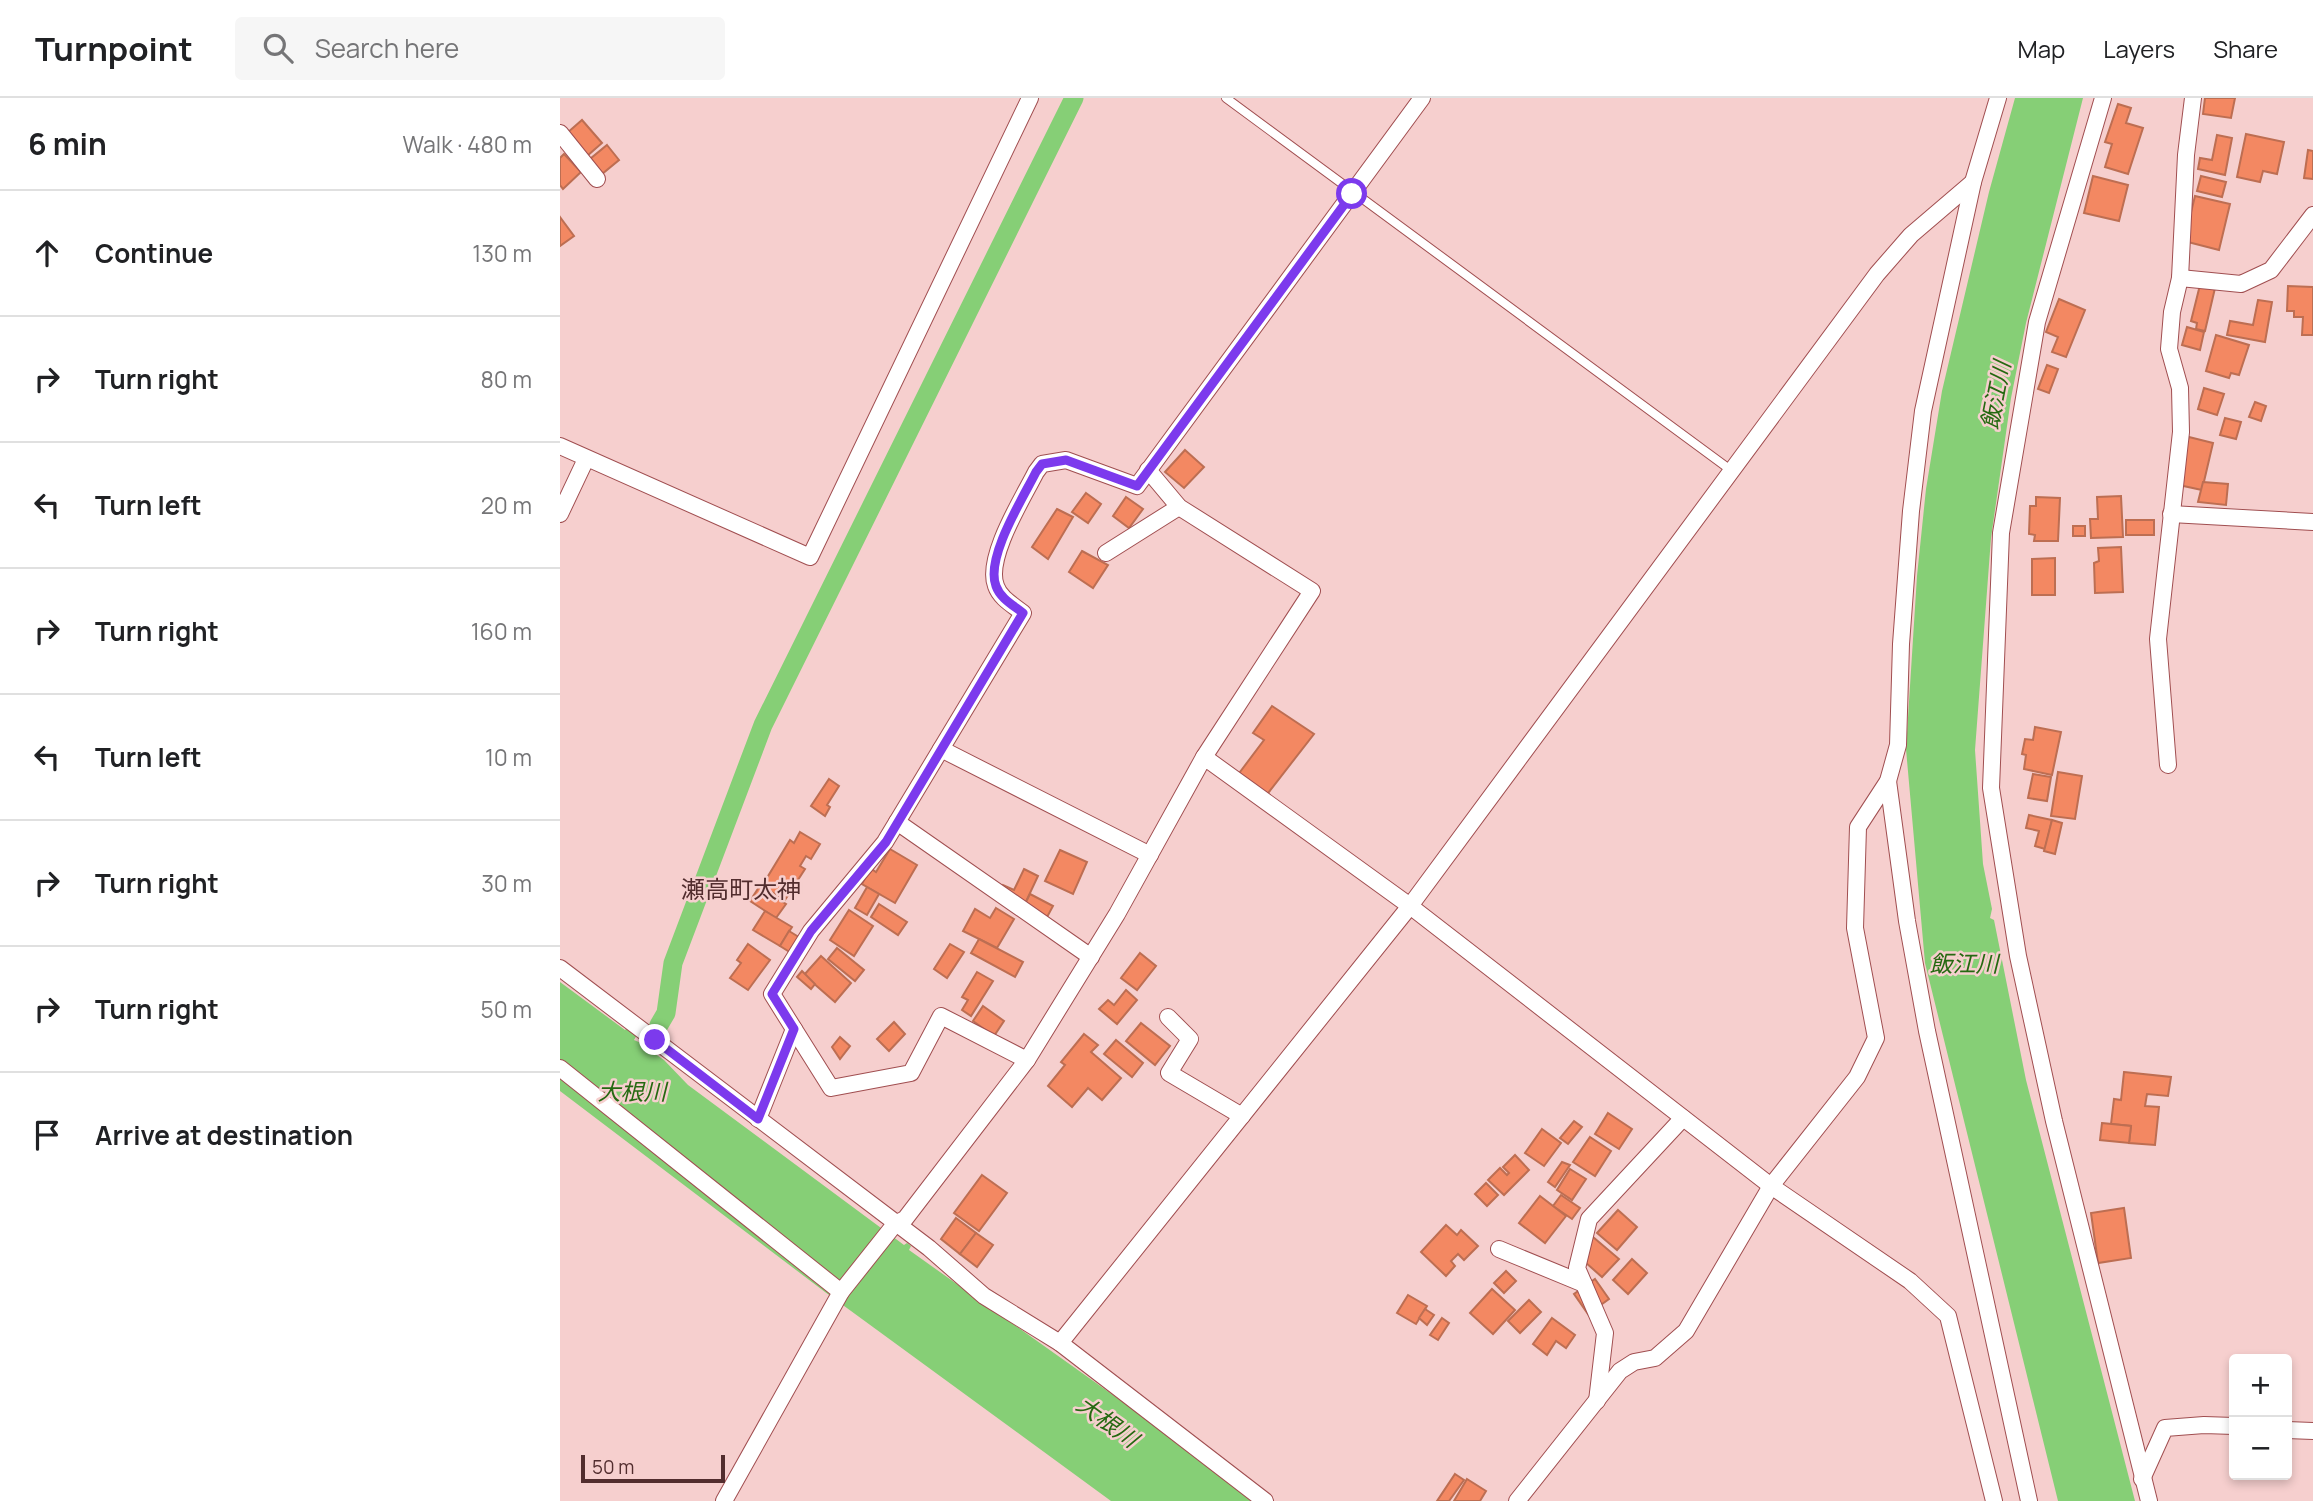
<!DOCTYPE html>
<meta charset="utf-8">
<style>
body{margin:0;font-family:Manrope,"Noto Sans JP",sans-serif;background:#f6f6f6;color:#202124}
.controls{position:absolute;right:21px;bottom:21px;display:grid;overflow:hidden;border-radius:7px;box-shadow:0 4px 10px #0003}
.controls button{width:63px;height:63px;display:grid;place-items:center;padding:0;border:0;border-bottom:2px solid #e0e0e0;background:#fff;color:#202124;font:35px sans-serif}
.scale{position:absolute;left:21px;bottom:18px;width:144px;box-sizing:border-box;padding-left:7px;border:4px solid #522d2e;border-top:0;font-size:19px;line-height:24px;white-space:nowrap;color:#522d2e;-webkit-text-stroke:5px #f6cfce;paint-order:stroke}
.stop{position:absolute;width:21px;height:21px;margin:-16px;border:5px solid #7c3aed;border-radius:50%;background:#fff}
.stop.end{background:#7c3aed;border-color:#fff;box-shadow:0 2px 7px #0008}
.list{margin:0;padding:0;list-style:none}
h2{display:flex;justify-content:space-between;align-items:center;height:91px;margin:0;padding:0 28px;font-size:30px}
h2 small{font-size:23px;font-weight:400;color:#757577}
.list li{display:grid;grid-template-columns:46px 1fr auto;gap:21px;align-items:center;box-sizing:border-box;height:126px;padding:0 28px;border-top:2px solid #e0e0e0}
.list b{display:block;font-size:26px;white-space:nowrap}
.list em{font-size:23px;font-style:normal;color:#757577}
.icon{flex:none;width:38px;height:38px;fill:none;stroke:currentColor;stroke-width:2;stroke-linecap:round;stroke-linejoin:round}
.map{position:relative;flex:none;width:1753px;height:1403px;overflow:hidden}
header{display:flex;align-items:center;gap:42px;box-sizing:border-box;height:98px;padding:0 35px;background:#fff;border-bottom:2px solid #e0e0e0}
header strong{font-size:33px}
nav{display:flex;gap:38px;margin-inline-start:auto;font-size:24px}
.search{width:490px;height:63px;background:#f6f6f6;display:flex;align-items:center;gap:18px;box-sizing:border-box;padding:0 24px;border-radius:7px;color:#757577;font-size:26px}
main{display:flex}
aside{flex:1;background:#fff}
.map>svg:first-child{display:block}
.water{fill:#86cf76}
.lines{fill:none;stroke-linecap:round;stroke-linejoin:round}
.canal{stroke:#86cf76;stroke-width:19}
.building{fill:#f38862;stroke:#bd6e52;stroke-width:2}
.lane-casing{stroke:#a04e50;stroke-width:10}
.street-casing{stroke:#a04e50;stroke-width:18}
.lane{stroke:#fff;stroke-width:8}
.street{stroke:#fff;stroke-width:16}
.route{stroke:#7c3aed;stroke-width:9}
.labels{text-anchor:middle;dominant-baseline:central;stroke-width:5;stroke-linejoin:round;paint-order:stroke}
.water-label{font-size:23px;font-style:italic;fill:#256911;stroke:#f6cfce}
.quarter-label{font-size:24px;fill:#522d2e;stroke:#f6cfce}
</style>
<header>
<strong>Turnpoint</strong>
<div class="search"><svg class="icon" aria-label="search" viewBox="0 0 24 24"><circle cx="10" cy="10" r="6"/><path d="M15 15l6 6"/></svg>Search here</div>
<nav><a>Map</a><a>Layers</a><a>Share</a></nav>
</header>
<main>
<aside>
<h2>6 min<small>Walk · 480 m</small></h2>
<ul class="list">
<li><svg class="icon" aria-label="ahead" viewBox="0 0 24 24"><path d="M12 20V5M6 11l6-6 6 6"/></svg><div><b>Continue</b></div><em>130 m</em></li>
<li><svg class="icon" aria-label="right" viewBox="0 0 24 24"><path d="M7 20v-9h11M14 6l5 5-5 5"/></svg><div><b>Turn right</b></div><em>80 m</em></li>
<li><svg class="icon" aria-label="left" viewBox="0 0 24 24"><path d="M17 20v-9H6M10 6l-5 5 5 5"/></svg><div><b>Turn left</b></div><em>20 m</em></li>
<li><svg class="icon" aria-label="right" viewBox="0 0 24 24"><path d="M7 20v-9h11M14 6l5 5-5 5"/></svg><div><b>Turn right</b></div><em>160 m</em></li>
<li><svg class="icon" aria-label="left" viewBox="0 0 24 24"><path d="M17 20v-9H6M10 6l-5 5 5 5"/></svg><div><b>Turn left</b></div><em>10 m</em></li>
<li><svg class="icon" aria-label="right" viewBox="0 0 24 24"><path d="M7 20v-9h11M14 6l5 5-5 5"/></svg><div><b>Turn right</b></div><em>30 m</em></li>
<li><svg class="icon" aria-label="right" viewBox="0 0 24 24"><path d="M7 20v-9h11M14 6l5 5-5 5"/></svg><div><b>Turn right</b></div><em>50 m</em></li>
<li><svg class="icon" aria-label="arrive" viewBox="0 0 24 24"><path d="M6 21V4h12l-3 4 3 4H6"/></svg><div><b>Arrive at destination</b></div></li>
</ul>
</aside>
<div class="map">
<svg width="1753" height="1403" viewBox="0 0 1753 1403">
<rect width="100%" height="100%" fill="#f6cfce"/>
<g class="water">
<path d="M1455,0h68l-57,225 -15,75 -20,140 -16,212 8,114 9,45 -2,9 4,2 32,160 109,421h-77l-133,-538 -19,-214 11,-173 9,-87 16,-98 47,-199z"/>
<path d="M0,884l65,48 2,-2 11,5 -4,7 19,8 -2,3 13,9 24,25 216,160 3,-2 4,3 -2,4 353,251h-151l-286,-209 -265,-201z"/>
</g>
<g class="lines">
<path class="canal" d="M99,927l7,-12 7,-50 90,-238 311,-627"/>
</g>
<g class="building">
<path d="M1645,0h30l-4,20 -28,-4z"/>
<path d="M1558,6l13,4 -5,15 17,5 -15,46 -23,-7 7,-23 -7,-2z"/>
<path d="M22,22l20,23 -15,13 -20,-23z"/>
<path d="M1686,36l38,8 -7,32 -14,-3 -3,11 -23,-5z"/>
<path d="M1657,37l15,3 -7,37 -27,-6 2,-11 12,2z"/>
<path d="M47,47l12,15 -17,14 -12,-15z"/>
<path d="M1748,52l5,1v28l-9,-1z"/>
<path d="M4,56l17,18 -18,17 -3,-4v-27z"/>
<path d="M1533,78l35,9 -9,36 -35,-8z"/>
<path d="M1641,78l25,6 -4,15 -25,-6z"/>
<path d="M1635,98l35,8 -11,46 -35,-9z"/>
<path d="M0,119l14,19 -14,10z"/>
<path d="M1640,187l15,3 -10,43 -9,-2 1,-6 -6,-2z"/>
<path d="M1728,188l25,1v48h-11l1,-18h-9v-6h-7z"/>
<path d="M1499,201l26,11 -19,47 -14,-5 6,-15 -12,-5z"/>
<path d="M1698,202l14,2 -7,40 -38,-7 3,-14 23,4z"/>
<path d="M1627,229l17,5 -4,18 -18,-5z"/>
<path d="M1656,237l33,10 -10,30 -8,-2 -2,5 -23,-7z"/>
<path d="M1487,267l11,4 -9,24 -11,-4z"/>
<path d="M1644,290l20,6 -7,21 -19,-6z"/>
<path d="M1695,304l11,4 -5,15 -12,-4z"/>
<path d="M1665,320l16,4 -5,17 -16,-4z"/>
<path d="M1629,339l24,6 -11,47 -28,-6z"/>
<path d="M625,352l19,17 -20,21 -19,-16z"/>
<path d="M1643,384l25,2 -2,21 -28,-3z"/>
<path d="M526,395l15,11 -13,19 -16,-11z"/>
<path d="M1561,398l2,41 -32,1 -1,-19h8l-1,-22z"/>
<path d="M566,399l17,12 -14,19 -16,-12z"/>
<path d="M1476,399l24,1 -2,43h-24l1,-6 -6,-1 1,-28h6z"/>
<path d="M497,411l16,8 -25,42 -16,-12z"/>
<rect x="1566" y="422" width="28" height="15"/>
<rect x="1513" y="428" width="12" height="10"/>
<path d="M1561,449l2,45 -28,1 -1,-30 5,-2 -1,-13z"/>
<path d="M522,453l26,14 -15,23 -24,-16z"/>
<path d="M1495,460v37h-23v-36z"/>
<path d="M712,608l42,28 -49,63 -28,-21 27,-36 -11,-7z"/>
<path d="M1475,629l26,5 -9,43 -28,-6 2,-14 -4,-1 3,-15 8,1z"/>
<path d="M1498,674l24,4 -7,43 -24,-3z"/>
<path d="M1473,676l18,3 -4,24 -19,-3z"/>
<path d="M269,681l10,7 -12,19 3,2 -5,9 -14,-10z"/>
<path d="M1469,717l23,5 -7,29 -10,-3 4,-15 -13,-3z"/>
<path d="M1492,722l10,3 -7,31 -11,-3z"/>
<path d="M240,734l20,12 -9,15 -5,-3 -6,10 5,3 -20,31 -23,-14 28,-46 4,3z"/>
<path d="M330,751l27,16 -22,38 -33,-19 8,-16 6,4z"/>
<path d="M500,752l27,12 -14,32 -28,-13z"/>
<path d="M464,771l14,7 -15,32 -25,-12 5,-11 11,5z"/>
<path d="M199,789l27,17 -10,14 -26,-17z"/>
<path d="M307,789l12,7 -12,21 -12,-7z"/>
<path d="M470,796l23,12 -7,13 -23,-11z"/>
<path d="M319,806l28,18 -9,13 -27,-18z"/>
<path d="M436,810l18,11 -17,29 -34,-17 12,-22 15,9z"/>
<path d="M289,812l24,16 -19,30 -24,-16z"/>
<path d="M205,813l27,16 -12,19 -27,-16z"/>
<path d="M229,833l13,8 -9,15 -13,-8z"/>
<path d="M419,841l44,23 -8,15 -44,-24z"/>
<path d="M188,846l22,16 -22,30 -18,-12 11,-15 -4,-3z"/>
<path d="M390,846l14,8 -17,26 -13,-9z"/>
<path d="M277,850l27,22 -9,11 -27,-22z"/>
<path d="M580,855l16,13 -19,24 -16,-12z"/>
<path d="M261,858l30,27 -16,19 -31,-27z"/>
<path d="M242,873l13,13 -4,5 -14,-12z"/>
<path d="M417,874l16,9 -22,35 -9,-6 6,-10 -6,-3z"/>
<path d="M566,892l11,10 -20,24 -18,-15 9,-9 6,5z"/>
<path d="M423,908l21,15 -10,15 -21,-15z"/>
<path d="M334,924l11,12 -16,17 -12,-12z"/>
<path d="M581,925l29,23 -15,19 -29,-24z"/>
<path d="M524,936l14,11 -7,7 30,26 -19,22 -14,-12 -16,19 -24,-21 17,-21 -4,-3z"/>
<path d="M280,939l10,9 -10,13 -8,-12z"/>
<path d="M556,942l27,23 -11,14 -28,-23z"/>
<path d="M1564,974l47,5 -3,19 -21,-2 -2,12 14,1 -4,38 -26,-2 2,-17 -20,-2 3,-25 7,1z"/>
<path d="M1048,1015l24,16 -13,20 -24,-15z"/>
<path d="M1014,1023l8,6 -14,17 -8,-6z"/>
<path d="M1542,1025l29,3 -2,17 -29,-3z"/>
<path d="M982,1031l19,14 -17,23 -19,-13z"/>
<path d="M1030,1039l21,14 -16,25 -22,-14z"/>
<path d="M955,1057l14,15 -25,25 -16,-15 12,-12 7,7 2,-2 -6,-6z"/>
<path d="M1002,1064l8,3 -15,22 -7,-5z"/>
<path d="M1010,1071l16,10 -14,21 -15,-10z"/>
<path d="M422,1077l25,18 -28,38 -25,-18z"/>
<path d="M926,1085l12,12 -11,11 -12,-12z"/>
<path d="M1001,1097l19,13 -8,11 -19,-13z"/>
<path d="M980,1098l26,20 -21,27 -26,-20z"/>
<path d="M1564,1110l7,50 -33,5 -7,-50z"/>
<path d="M1058,1112l19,17 -20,23 -20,-17z"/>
<path d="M396,1120l20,15 -16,21 -19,-15z"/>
<path d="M886,1127l11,10 4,-5 17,16 -14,14 -6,-6 -7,7 4,5 -9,10 -25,-24z"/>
<path d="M416,1135l17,12 -16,22 -17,-13z"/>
<path d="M1033,1139l26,22 -17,18 -25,-22z"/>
<path d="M1072,1161l15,14 -19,21 -15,-14z"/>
<path d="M946,1173l10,10 -12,12 -10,-10z"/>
<path d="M1035,1181l14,20 -21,15 -14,-20z"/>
<path d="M932,1191l23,21 -22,24 -23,-21z"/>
<path d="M848,1197l19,11 -11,18 -19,-11z"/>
<path d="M969,1202l12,12 -21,21 -12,-12z"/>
<path d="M865,1211l9,6 -7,10 -8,-7z"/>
<path d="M882,1220l7,5 -11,17 -8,-5z"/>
<path d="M992,1220l23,17 -9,13 -10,-7 -9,14 -14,-11z"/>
<path d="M895,1376l9,6 -15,21h-12z"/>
<path d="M907,1381l19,12 -6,10h-26z"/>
</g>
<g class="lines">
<g class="lane-casing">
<path id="lane" d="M666,0l506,373"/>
</g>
<g class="street-casing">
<g id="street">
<path d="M1543,0l-66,224 -36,211 -10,255 27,168 36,165 95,380"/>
<path d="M0,35l37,46"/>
<path d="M1620,180l61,6 30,-14 42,-55"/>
<path d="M0,348l250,111 220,-459"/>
<path d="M588,372l31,37 133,84 -108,166"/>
<path d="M0,416l26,-55"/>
<path d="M1611,416l142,8"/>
<path d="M546,455l73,-46"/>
<path d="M381,651l209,106"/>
<path d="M1608,667l-10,-126 23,-207 -1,-44 -11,-39 3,-37 8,-34 6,-123 7,-57"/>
<path d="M1328,683l19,140 20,110 102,470"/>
<path d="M337,724l194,135"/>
<path d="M0,870l369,280 55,48 76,47 205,158"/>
<path d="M608,919l22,22 -21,34 73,43"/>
<path d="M467,962l-86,-44 -30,57 -80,15 -59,-94 39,-63 74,-89 138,-229c-10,-8 -23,-15 -27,-27 -11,-28 27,-88 40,-114l6,-8 24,-4 71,26 285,-388"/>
<path d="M0,970l281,224"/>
<path d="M198,1021l36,-90"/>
<path d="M939,1151l85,35"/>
<path d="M500,1245l350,-437 467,-632 34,-39 62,-53"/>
<path d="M1037,1303l8,-68 -28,-65 12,-49 94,-101"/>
<path d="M1727,1332l26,1"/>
<path d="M1582,1381l23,-51 39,-3 30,1"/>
<path d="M164,1403l117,-209 54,-68 10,-5 122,-159 90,-146 87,-157 206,149 361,280 139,95 38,35 46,185"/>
<path d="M957,1403l103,-130 14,-9 21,-4 31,-27 85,-145 86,-109 19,-39 -21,-110 3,-101 30,-46 10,-36 3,-101 10,-133 12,-100 50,-229 25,-84"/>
</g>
</g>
<use href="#lane" class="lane"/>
<use href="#street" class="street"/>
</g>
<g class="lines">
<path class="route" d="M95,942l103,79 36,-90 -22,-35 39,-63 75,-89 137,-229c-10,-8 -23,-15 -27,-27 -11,-28 27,-88 40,-114l6,-8 24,-4 71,26 215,-292"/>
</g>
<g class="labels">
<g class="water-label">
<text transform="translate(1435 297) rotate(-79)">飯江川</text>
<text x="1404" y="865">飯江川</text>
<text x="72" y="993">大根川</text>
<text transform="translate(548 1323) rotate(36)">大根川</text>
</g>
<g class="quarter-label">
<text x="181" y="790">瀬高町太神</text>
</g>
</g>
</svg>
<div class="controls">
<button>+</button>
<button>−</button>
</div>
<div class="scale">50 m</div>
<div class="stop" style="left:792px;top:96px"></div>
<div class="stop end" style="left:95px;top:942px"></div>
</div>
</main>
